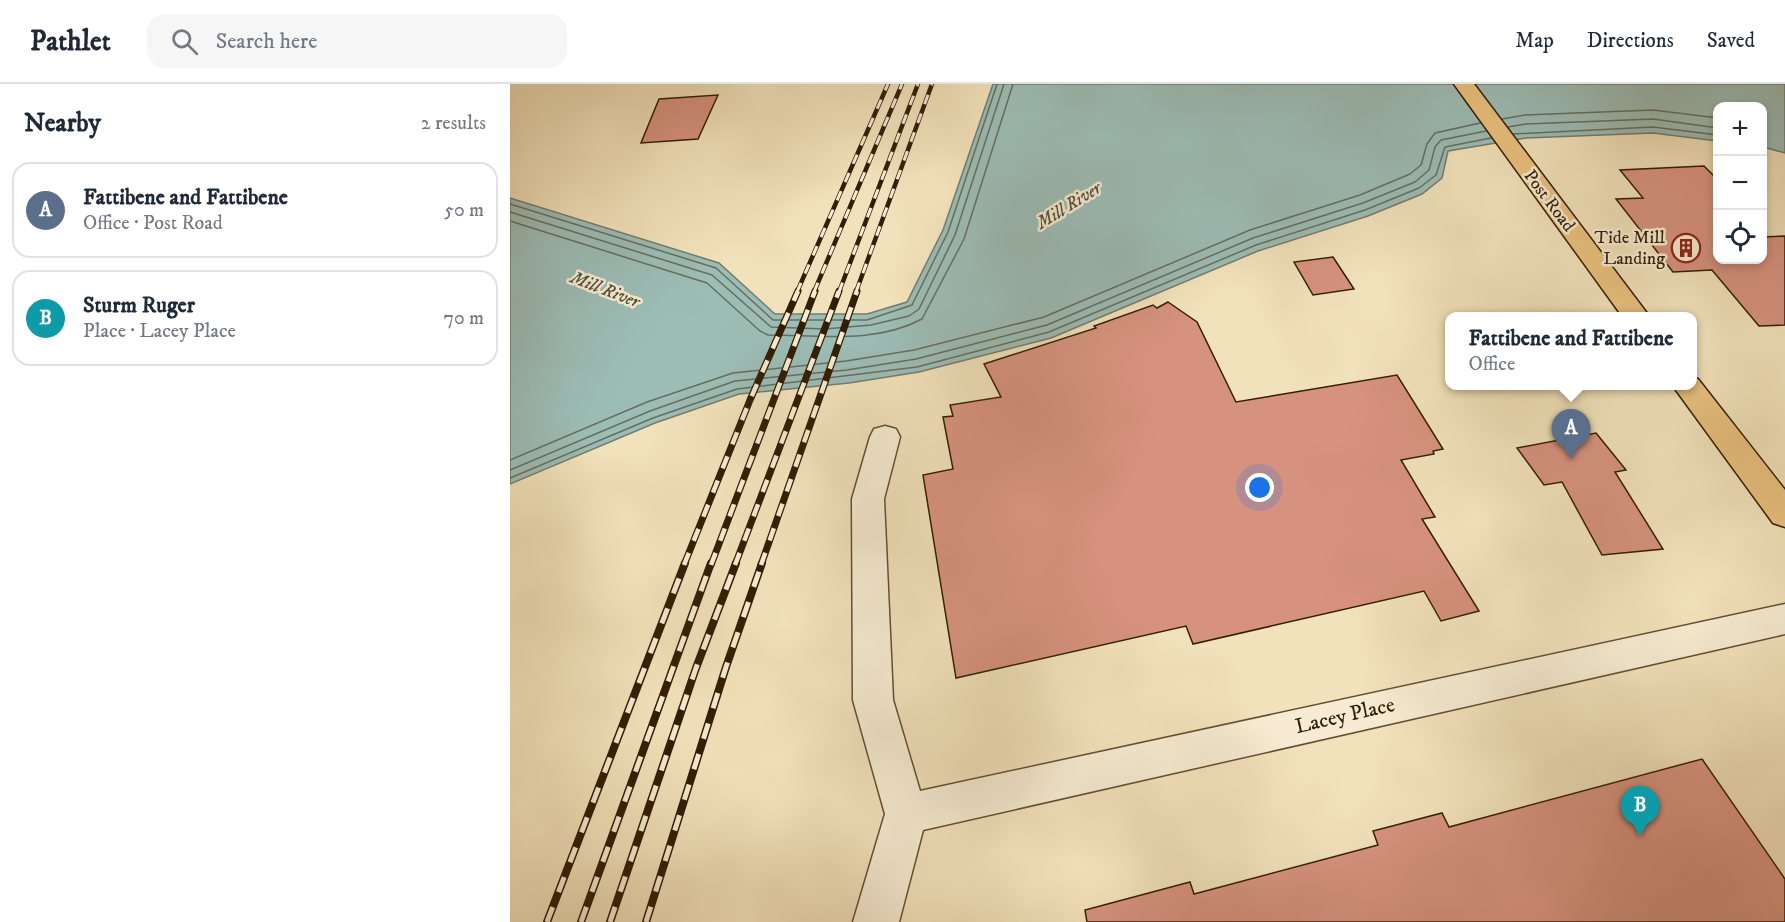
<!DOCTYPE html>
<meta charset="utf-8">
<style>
body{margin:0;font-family:"IM FELL DW Pica",serif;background:#f6f6f7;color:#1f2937}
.controls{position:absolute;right:18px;top:18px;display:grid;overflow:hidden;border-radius:12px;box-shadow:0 3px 9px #0003}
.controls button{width:54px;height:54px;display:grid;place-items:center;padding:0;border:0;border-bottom:2px solid #e0e1e3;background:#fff;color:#1f2937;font:30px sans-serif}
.you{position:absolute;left:750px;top:404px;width:21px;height:21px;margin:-15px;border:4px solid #fff;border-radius:50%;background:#1a73e8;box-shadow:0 0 0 9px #1a73e833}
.badge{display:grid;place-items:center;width:39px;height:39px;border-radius:50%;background:#8f2418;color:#fff;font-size:20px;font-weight:700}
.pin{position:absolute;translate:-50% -50px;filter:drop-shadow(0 2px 3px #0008)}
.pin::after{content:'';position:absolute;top:32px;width:21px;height:18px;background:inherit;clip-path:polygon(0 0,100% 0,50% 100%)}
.popup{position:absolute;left:935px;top:228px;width:252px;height:78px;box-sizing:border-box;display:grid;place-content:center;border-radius:12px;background:#fff;filter:drop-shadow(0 2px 4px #0005);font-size:20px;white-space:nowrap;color:#747a83}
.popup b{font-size:22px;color:#1f2937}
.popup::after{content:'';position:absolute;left:50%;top:100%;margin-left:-12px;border:12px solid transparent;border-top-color:#fff}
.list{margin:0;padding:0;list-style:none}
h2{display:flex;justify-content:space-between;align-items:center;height:78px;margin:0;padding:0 24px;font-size:26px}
h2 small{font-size:20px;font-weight:400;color:#747a83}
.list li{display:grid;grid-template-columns:39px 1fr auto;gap:18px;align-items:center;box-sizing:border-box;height:96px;margin:0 12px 12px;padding:0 12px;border:2px solid #e0e1e3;border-radius:18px}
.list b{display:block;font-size:22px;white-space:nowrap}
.list p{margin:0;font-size:20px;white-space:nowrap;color:#747a83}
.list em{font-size:20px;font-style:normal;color:#747a83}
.icon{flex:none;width:33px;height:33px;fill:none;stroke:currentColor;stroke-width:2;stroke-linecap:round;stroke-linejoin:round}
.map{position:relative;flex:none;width:1275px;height:838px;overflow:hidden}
header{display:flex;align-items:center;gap:36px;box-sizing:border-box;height:84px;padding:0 30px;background:#fff;border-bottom:2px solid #e0e1e3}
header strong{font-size:28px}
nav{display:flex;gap:33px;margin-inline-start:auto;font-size:21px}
.search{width:420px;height:54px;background:#f6f6f7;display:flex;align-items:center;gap:15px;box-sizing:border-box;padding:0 21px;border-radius:18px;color:#747a83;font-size:22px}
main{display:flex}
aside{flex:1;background:#fff}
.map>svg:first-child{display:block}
.water{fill:#9cbdb6;stroke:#727d6f;stroke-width:1.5}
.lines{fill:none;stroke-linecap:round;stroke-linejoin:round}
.shore{stroke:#676e5e;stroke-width:1.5}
.building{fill:#d7927f;stroke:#321e05;stroke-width:1.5}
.minor-casing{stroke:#624f32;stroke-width:3}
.major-casing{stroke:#321e05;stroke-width:3}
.minor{fill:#f7ecd3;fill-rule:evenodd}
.major{fill:#e9c17e;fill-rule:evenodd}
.rail-far2-casing{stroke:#321e05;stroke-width:4.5}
.rail-far1-casing{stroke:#321e05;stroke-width:7}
.rail-casing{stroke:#321e05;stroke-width:8}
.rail-far2{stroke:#f7ecd3;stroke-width:3;stroke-dasharray:10;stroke-linecap:butt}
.rail-far1{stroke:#f7ecd3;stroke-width:4.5;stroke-dasharray:13;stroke-linecap:butt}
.rail{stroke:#f7ecd3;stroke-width:5;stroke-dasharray:16;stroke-linecap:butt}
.labels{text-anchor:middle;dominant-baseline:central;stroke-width:5;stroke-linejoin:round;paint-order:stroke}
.far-street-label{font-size:18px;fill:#321e05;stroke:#f7ecd3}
.far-water-label{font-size:18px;font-style:italic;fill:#524e3a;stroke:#f7ecd3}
.far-poi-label{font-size:18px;fill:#321e05;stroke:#f7ecd3;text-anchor:end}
.street-label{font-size:21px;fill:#321e05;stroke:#f7ecd3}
</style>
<header>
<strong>Pathlet</strong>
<div class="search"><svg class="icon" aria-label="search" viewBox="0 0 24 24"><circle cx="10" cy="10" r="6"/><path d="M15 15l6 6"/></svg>Search here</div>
<nav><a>Map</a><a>Directions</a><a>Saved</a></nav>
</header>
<main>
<aside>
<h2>Nearby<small>2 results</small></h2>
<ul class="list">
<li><span class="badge" style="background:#5c6f8a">A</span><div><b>Fattibene and Fattibene</b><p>Office · Post Road</p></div><em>50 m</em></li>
<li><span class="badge" style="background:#0f9aa8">B</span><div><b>Sturm Ruger</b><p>Place · Lacey Place</p></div><em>70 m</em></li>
</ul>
</aside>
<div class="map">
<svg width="1275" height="838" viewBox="0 0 1275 838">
<rect width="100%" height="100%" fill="#f2e2bb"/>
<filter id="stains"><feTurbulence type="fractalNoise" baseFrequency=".00333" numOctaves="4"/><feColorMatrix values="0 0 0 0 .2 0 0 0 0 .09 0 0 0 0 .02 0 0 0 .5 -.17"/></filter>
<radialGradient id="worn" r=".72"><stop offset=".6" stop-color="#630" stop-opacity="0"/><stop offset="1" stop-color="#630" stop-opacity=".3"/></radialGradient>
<path class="water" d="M483,0h792v69l-22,-6 -1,-41h-44l-1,35 -64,-8 -127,5 -78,13 -6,27 -20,16 -54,22 -110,35 -207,87 -132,34 -70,11 -110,11 -84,29 -145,61v-286l209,65 56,51h92l40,-12 36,-72z"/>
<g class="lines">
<g class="shore">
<path d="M992,35l23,-4 128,-5 65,8"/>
<path d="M998,43l18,-3 127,-5 65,9"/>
<path d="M1003,50l140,-7 65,8"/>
<path d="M0,120l206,64 57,52h94l45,-15 36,-73 49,-148"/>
<path d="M0,128l202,63 59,52 54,2 46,-4 38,-9 10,-7 36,-74 49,-151"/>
<path d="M0,137l197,62 53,48 8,4c50,0 108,9 154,-16l42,-80 49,-155"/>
<path d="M0,376l137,-58 86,-29 113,-12 68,-11 130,-33 206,-87 110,-35 50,-21 11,-9 6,-21 8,-11 45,-10"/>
<path d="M0,386l140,-59 85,-30 112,-11 69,-11 131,-34 206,-87 110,-35 52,-21 14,-12 6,-23 6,-7 45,-9"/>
<path d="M0,394l143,-60 84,-29 180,-22 132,-35 207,-87 109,-35 54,-22 17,-13 9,-28 46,-9"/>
</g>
</g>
<g class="building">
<path d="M208,11l-20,44 -57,4 18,-44z"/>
<path d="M1194,82l14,14v80h44v-23l23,-1v89l-26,1 -47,-56 -39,2 -57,-73 27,-1 -23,-28z"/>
<path d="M823,173l21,32 -41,6 -19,-33z"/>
<path d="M658,218l29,20 39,80 161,-27 46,74 -10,2 1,3 -33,6 34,57 -13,2 57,92 -38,10 -17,-30 -231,53 -7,-18 -230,52 -33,-203 30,-6 -10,-52 10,-1 -3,-11 51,-8 -17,-33 112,-36 -2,-2 59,-21 4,3z"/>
<path d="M1086,349l30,37 -11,2 48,77 -61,6 -40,-73 -18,3 -27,-37z"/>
<path d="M1192,675l83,120v43h-698l-2,-12 105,-28 4,12 184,-49 -5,-14 69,-18 7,14z"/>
</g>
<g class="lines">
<g class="minor-casing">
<path id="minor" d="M375,342l11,3 4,8 -16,62 9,201 27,91 865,-187v30l-862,196 -24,92h-46l32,-108 -32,-114 -1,-201 18,-62 4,-8z"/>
</g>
<g class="major-casing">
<g id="major">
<path d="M944,0h20l175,232h-27z"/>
<path d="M1182,293l6,2 87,111v37l-12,-4 -100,-137h19z"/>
</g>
</g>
<use href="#minor" class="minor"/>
<use href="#major" class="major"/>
<g class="rail-far2-casing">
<g id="rail-far2">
<path d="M287,208l91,-208"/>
<path d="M304,208l88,-208"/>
<path d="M329,208l79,-208"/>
<path d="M346,208l76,-208"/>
</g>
</g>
<g class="rail-far1-casing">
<g id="rail-far1">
<path d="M174,481l66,-165 48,-109"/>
<path d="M201,481l104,-274"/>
<path d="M225,481l104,-274"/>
<path d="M251,481l96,-274"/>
</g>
</g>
<g class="rail-casing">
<g id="rail">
<path d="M37,838l138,-359"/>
<path d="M71,838l130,-359"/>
<path d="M100,838l86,-254 40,-105"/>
<path d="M136,838l80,-255 36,-104"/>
</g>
</g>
<use href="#rail-far2" class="rail-far2"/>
<use href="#rail-far1" class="rail-far1"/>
<use href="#rail" class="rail"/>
</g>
<defs>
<g id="building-ring" transform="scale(1.5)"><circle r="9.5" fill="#f7ecd3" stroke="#8f2418" stroke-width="1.5"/><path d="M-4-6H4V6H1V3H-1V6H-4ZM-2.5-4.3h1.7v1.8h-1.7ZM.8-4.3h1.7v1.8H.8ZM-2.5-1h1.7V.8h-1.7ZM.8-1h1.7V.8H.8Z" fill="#8f2418"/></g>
</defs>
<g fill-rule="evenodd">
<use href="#building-ring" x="1176" y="164"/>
</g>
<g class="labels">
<g class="far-street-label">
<text transform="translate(1039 117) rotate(53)">Post Road</text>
</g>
<g class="far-water-label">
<text transform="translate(559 122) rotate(-32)">Mill River</text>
<text transform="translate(95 206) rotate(21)">Mill River</text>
</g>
<g class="far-poi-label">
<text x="1155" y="154">Tide Mill<tspan x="1155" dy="21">Landing</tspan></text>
</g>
<g class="street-label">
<text transform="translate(835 632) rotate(-13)">Lacey Place</text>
</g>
</g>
<rect width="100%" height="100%" filter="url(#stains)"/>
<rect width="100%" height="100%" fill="url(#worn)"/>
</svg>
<div class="controls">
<button>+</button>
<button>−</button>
<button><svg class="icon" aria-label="locate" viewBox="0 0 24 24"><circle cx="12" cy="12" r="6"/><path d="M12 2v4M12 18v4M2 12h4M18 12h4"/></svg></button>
</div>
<div class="you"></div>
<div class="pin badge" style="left:1061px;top:375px;background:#5c6f8a">A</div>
<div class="popup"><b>Fattibene and Fattibene</b>Office</div>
<div class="pin badge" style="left:1130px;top:752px;background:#0f9aa8">B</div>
</div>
</main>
